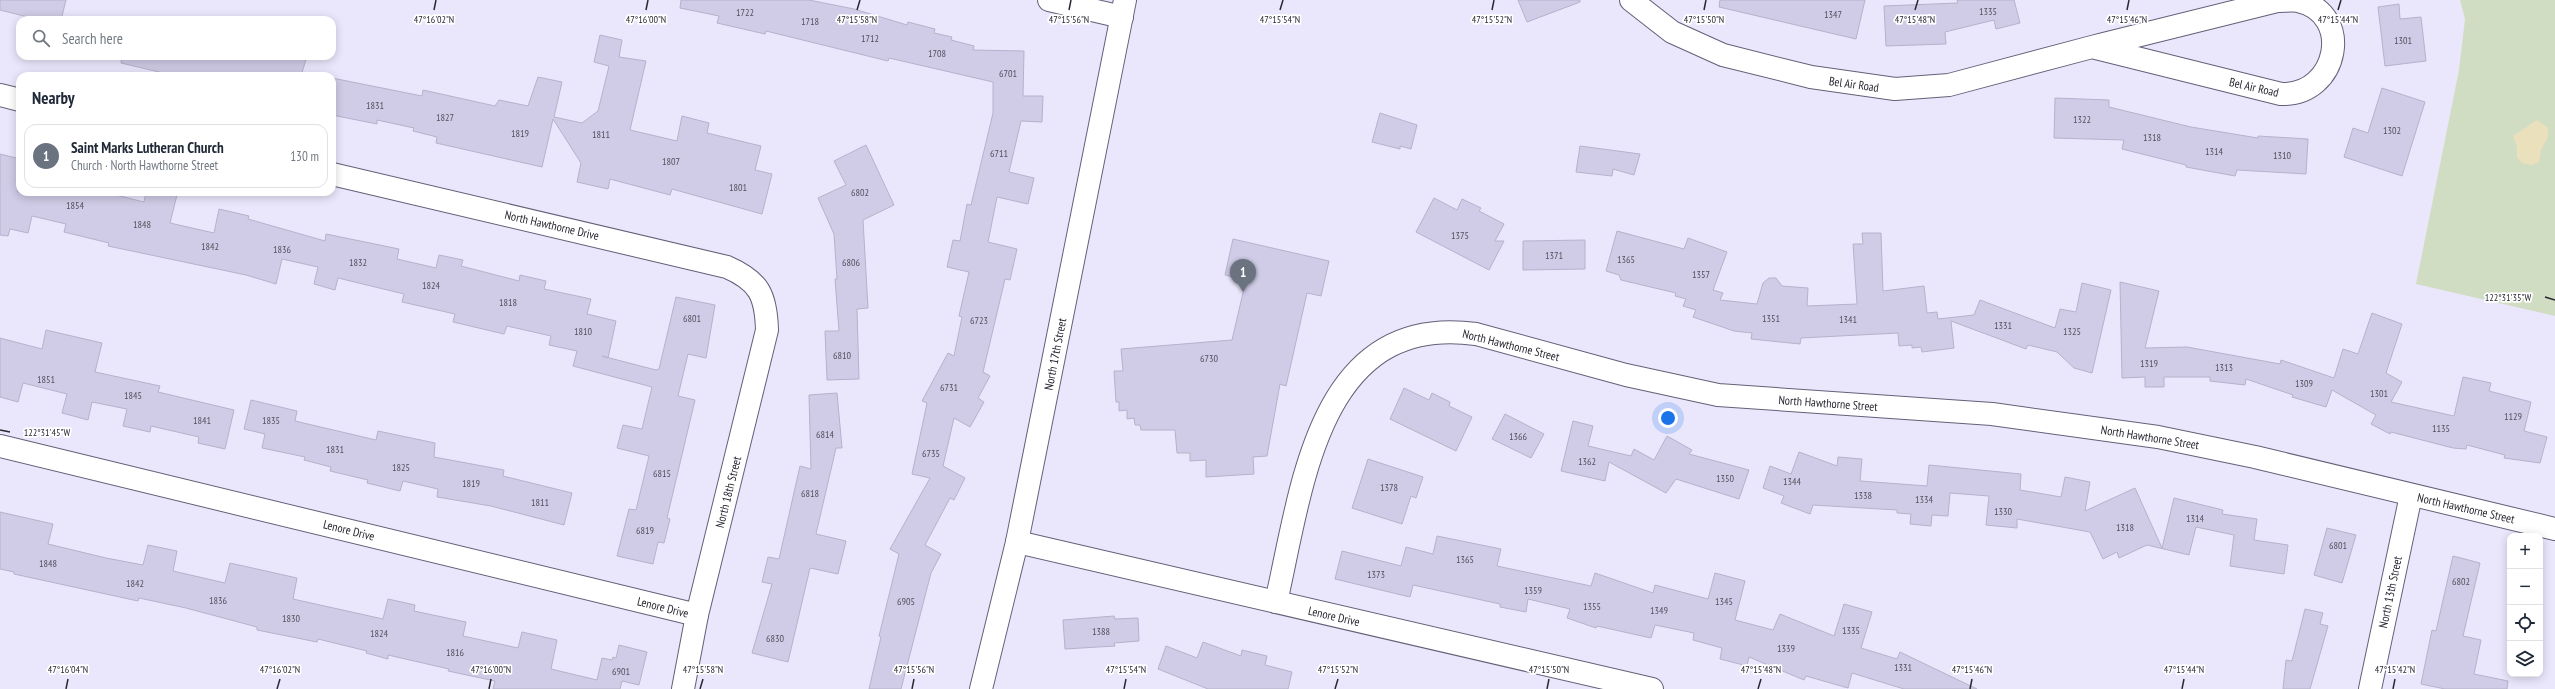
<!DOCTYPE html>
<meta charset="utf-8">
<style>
body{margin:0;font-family:"PT Sans Narrow",sans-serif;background:#f6f6f7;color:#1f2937}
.controls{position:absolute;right:12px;bottom:12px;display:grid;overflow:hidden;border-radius:8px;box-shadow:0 2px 10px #0003}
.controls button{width:36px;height:36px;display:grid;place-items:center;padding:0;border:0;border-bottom:1px solid #e0e1e3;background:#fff;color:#1f2937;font:20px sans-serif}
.you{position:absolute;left:1668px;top:418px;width:14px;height:14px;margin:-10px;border:3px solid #fff;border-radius:50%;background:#1a73e8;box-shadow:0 0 0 6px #1a73e833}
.badge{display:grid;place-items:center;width:26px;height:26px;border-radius:50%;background:#ea580c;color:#fff;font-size:13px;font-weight:700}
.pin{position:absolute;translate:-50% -33px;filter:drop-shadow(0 1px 2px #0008)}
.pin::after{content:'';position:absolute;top:21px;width:14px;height:12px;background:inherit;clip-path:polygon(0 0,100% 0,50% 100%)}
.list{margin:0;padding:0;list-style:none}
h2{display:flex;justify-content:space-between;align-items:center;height:52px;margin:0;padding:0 16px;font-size:17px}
h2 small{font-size:13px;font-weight:400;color:#747a83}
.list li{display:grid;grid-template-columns:26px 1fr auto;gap:12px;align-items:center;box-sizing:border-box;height:64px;margin:0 8px 8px;padding:0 8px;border:1px solid #e0e1e3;border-radius:12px}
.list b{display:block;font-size:15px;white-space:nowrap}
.list p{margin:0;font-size:13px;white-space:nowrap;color:#747a83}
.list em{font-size:13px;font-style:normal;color:#747a83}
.icon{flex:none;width:22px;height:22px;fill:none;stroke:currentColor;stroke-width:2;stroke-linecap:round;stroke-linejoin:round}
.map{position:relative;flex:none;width:2555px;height:689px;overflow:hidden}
.search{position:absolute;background:#fff;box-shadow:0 2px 10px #0003;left:16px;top:16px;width:320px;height:44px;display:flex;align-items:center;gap:10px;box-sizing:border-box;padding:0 14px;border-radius:12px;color:#747a83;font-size:15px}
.panel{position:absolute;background:#fff;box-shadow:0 2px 10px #0003;left:16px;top:72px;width:320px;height:124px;border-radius:12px}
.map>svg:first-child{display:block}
.green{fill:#d1ddc3}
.sand{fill:#eae0bb}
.building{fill:#d0cbe6;stroke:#b6b2cc}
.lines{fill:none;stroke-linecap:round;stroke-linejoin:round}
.minor-casing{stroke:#646077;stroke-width:24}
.tertiary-casing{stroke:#646077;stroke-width:24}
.minor{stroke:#fff;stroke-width:22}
.tertiary{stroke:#fff;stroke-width:22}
.ticks{fill:none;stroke:#292731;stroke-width:1.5}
.labels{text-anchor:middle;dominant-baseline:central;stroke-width:3.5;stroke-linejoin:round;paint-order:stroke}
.number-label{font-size:10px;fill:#53505e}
.street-label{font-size:12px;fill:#292731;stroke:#fff}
.ticks-label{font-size:10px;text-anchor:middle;fill:#292731;stroke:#fff;stroke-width:3.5;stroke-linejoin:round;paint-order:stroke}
</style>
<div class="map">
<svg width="2555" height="689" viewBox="0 0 2555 689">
<rect width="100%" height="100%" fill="#eae6fc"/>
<path class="green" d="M2460,0h95v316l-139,-32 43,-214 6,-51z"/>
<path class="sand" d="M2537,120l11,8v9l-7,13 -2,12 -7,3 -10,-2 -5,-6v-10l-4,-11z"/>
<g class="building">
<path d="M0,0h66l-5,20h-33v-3l-28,-7z"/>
<path d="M681,0h128l45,9 53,16 1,-3 27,7 -1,4 18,4 -1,3 23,6 -1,4 51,1 -1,45h20l-1,26 -21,-1 -12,51 25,6 -6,26 -31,-7 -9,45 29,7 -7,31 -5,-1 -22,93 7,4 -12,22 6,4 -14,25 -16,-9 -11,48 22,12 -11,22 -4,-2 -25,47 16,9 -10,19 -30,116h-32l12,-52 -2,-1 20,-82 -9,-5 40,-71 -18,-4 15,-71 -5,-2 26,-48 6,3 8,-39 -3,-1 10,-44 -22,-5 6,-27 7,1 7,-37 4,1 22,-92v-31l-104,-24 -1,3 -122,-30 -1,3 -48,-11 2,-7 -39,-8z"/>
<path d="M1518,0h62v2l-53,20z"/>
<path d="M1720,0h145l-9,39 -137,-32z"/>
<path d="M1957,0h57l6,23 -24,6 -2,-9 -49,12 1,12 -60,2 -2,-40 74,-3z"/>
<path d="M2399,4l1,15 21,-2 5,44 -41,5 -7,-59z"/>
<path d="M600,35l22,5 -3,17 27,4 -16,69 47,11 5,-25 27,7 -2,10 54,13 -6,24 17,4 -10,40 -90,-25 -2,6 -60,-16 -2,10 -31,-7 4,-19 -28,-44 -11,48 -106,-24 1,-6 -24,-6 1,-3 -37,-8v4l-45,-9v-37l90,18 1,-6 72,16 4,-6 29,6 10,-29 24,5 -8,35 28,6 16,-12 11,-45 -15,-4z"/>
<path d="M122,56h185l-6,20h-125l-55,-13z"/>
<path d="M2382,88l43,14 -23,74 -58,-19 9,-29 15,5z"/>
<path d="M2055,98l54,2v7l82,20 67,11v-2l50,3 -2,35 -69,-4 -2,6 -49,-9v-2l-64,-16 2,-9 -70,-2z"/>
<path d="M1380,113l37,12 -6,24 -11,-3v3l-28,-7z"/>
<path d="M866,145l28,60 -31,15 5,88 -11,1 2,70 -32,1 -2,-49h14l-4,-52h2l-3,-45 -16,-36 28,-13 -12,-24z"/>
<path d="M1580,146l60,8 -6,21 -21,-6 -1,7 -36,-4z"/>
<path d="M0,154l20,5 -4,21 4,1 -3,11h87l40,10 2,-10h18l13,3 -7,28 44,10 5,-24 30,7 -1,3 77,22 1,-7 73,15 -2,10 39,9 3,-13 24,5 -2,6 58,15 1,-6 26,6 -2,8 47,10 -4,15 29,7 -8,37 -6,-2 54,14 3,-1 17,-72 39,8 -9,53 -18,-4 -10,42 17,4 -28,118 3,1 -6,24 -6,-1 -5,22 -36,-8 12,-47 7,1 13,-54 -32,-8 6,-23 19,4 10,-42 -79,-21 4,-15 -28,-6 2,-9 -44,-10 -3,8 -51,-12 2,-8 -53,-12 2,-8 -66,-16 -3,12 -21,-6 4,-17 -36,-8 -6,25 -30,-9 -138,-29 1,-3 -45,-11 2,-8 -34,-8 -4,17 -18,-4 -2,7 -8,-1z"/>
<path d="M1434,198l23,12 5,-11 19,9 -2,3 25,13 -9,17h9l-15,29 -73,-38z"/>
<path d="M1617,231l67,18 4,-11 39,14 -14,38 10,3 -3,7 37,4 6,-21 6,-5h7l6,8 26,2 -1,18 50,-2 -4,-60h10l-1,-11h19l2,58 41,-5 3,27 10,-1 1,7 36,-4 6,-15 75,28 5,-19 16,3 6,-29 29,7 -19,83 -18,-5 -17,-16 -29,-7 -2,4 -75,-28 3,27 -32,4 -1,-5 -9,1v-3l-13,1 -1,-13 -97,5 -1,6 -49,-5 1,-6 -18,-2 -41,-14 3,-7 -13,-4 3,-7 -11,-3 1,-3 -55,-13 -2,-5 -13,-4z"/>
<path d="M1233,239l96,22 -8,35 -14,-3 -21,93 -6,-2 -13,72 -14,1 1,17 -48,3v-17l-16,1v-8h-13l-2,-23h-34l-1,-5h-5l-1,-7 -7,1v-9l-8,1v-9h-3l-2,-31h9l-2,-22 111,-9 14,-60 -21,-5z"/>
<path d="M1585,240v29l-62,1v-29z"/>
<path d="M2120,282l39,9 -14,57 42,-1 93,17 1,-4 53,18 9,-29 15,5 14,-41 30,11 -16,49 16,9 -11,20 63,14 9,-39 28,6 -2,8 42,11 -7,29 23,6 -7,26 -36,-5 1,-3 -38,-10 -1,4 -13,-1 -62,-16 -1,2 -19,-10 5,-9 -44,-25 -6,17 -34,-10 1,-2 -47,-16 -1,6 -35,-4v-4h-46v10h-19v-10l-23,1z"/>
<path d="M46,330l56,13 -7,29 65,14 -2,6 76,18 -9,39 -27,-6 1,-6 -48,-11 -1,6 -27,-6 4,-17 -35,-7 -4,18 -26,-7 5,-19 -44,-11 -5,19 -18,-5v-59l42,11z"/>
<path d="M1404,388l25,12 3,-7 18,9 -1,4 23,11 -16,34 -66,-32z"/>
<path d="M837,393l5,55h-6l-20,86 30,7 -8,33 -28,-6 -22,94 -36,-9 20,-69 -10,-2 6,-25 11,2 21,-93 11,3 -2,-74z"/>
<path d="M251,400l46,11 -2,10 81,19 2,-9 57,12 -1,14 70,13 -1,6 69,17 -8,32 -73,-19 -54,-9 1,-8 -35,-8 -3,10 -33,-8 1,-3 -38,-9 1,-4 -27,-7 1,-3 -43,-9 3,-14 -21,-5z"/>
<path d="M1505,414l39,20 -13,24 -39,-19z"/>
<path d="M1573,421l20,5 -5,20 43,10 3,-7 20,11 13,-24 25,14 -3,4 60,16 -10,29 -63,-20 -10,14 -57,-31 -4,19 -44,-10z"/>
<path d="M1799,452l38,14 1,-9 24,2 -2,22 67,5 2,-21 92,9 -1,16 41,7 4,-20 25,5 -5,29 50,-23 27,60 12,-50 49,12 -1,4 35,5 -3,21 34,5 -4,29 -54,-8 4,-31 -38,-8 -7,28 -42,-10 -28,13 -2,-6 -14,7 -13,-27 -73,-13v9l-31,-3 3,-29 -39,-3 -2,23 -16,-1 -1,11 -21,-2 1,-10 -14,-1v-3l-84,-5 -3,9 -29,-11 3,-7 -21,-8 7,-22 21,8z"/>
<path d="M1368,459l55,18 -7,21 -5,-2 -9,28 -50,-16z"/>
<path d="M0,512l53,12 -5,20 58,14 37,7 5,-20 29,6 -4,20 52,12 5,-20 67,15 -4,21 90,20 5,-20 27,6 -1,6 52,11 -3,14 55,12 4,-16 35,8 -6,29 46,11 5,-22 10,2 1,-3 3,1 3,-13 28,7 -8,33 -17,-4 -2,8h-127l2,-8 -47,-10 1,-2 -61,-14v4l-22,-6 1,-2 -49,-12 -1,3 -60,-12v-3l-71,-19 -47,-10 -1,3 -124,-27v-2l-14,-3z"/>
<path d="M2327,528l29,7 -14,48 -28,-8z"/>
<path d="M1437,536l64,13 -4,17 94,20 4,-13 58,20 2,-8 53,14 7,-26 30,8 -10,39 38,10 7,-16 54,22 10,-32 28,8 -11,36 36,11 3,-7 77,37h-73l-52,-16 -4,15 -42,-12 -2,4 -55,-23 -2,9 -27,-7 2,-11 -29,-8 1,-7 -39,-8 -4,13 -54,-12 -1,2 -29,-10 3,-9 -42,-10 -2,13 -26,-5v-3l-87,-19 -3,12 -75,-18 7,-28 59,15 5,-19 27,7z"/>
<path d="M2453,556l27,7 -17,73 18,4 -7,34 34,7 -1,8h-62l-24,-5 11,-54 4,1z"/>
<path d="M2305,609l18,4 -3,11 8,2 -18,63h-27l3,-29 6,1z"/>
<path d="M1114,616l1,3 23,-1 1,23 -25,2 1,3 -50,3 -2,-29z"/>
<path d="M1203,642l38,14 1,-6 25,6 -2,9 27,7 -4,17h-80l-50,-20 8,-23 31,12z"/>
</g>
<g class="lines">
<g class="minor-casing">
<g id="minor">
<path d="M1049,0l73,17"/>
<path d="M1631,0l41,32 51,23 88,22 84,12 54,-4 143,-38 12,-3 173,-43c7,0 15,-1 21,0 56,12 41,95 -17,93l-189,-47"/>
<path d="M0,95l20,5"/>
<path d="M332,174l395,93c32,14 39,28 40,63l-70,285 -14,74"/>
<path d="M0,446l697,169"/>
<path d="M1017,542l635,147"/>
<path d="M1276,602c26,-112 41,-290 200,-268l150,41 92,20 274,19 166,23 97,20 300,72"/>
<path d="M2370,689l41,-194"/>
</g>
</g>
<g class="tertiary-casing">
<path id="tertiary" d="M981,689l36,-147 108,-542"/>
</g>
<use href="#minor" class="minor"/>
<use href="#tertiary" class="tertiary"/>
</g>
<path class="ticks" d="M434,10l2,-10M646,10l2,-10M857,10l3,-10M1069,10l2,-10M1280,10l3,-10M1492,10l2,-10M1704,10l2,-10M1915,10l3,-10M2127,10l2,-10M2338,10l3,-10M2545,297l10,3M0,430l10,2M66,689l2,-10M277,689l3,-10M489,689l2,-10M700,689l3,-10M912,689l2,-10M1124,689l2,-10M1335,689l3,-10M1547,689l2,-10M1758,689l3,-10M1970,689l2,-10M2182,689l2,-10M2393,689l2,-10"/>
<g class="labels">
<g class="number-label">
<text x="1988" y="11">1335</text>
<text x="745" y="12">1722</text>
<text x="1833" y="14">1347</text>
<text x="810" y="21">1718</text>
<text x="870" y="38">1712</text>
<text x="2403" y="40">1301</text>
<text x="937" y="53">1708</text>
<text x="1008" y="73">6701</text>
<text x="375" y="105">1831</text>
<text x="445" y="117">1827</text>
<text x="2082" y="119">1322</text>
<text x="2392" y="130">1302</text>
<text x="520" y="133">1819</text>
<text x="601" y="134">1811</text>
<text x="2152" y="137">1318</text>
<text x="2214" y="151">1314</text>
<text x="999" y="153">6711</text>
<text x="2282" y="155">1310</text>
<text x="671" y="161">1807</text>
<text x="738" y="187">1801</text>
<text x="860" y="192">6802</text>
<text x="75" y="205">1854</text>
<text x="142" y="224">1848</text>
<text x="1460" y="235">1375</text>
<text x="210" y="246">1842</text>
<text x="282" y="249">1836</text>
<text x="1554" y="255">1371</text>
<text x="1626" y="259">1365</text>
<text x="358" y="262">1832</text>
<text x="851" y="262">6806</text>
<text x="1701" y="274">1357</text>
<text x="431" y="285">1824</text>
<text x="508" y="302">1818</text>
<text x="692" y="318">6801</text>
<text x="1771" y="318">1351</text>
<text x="1848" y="319">1341</text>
<text x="979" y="320">6723</text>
<text x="2003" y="325">1331</text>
<text x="583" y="331">1810</text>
<text x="2072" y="331">1325</text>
<text x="842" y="355">6810</text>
<text x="1209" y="358">6730</text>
<text x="2149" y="363">1319</text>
<text x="2224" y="367">1313</text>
<text x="46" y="379">1851</text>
<text x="2304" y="383">1309</text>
<text x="949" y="387">6731</text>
<text x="2379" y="393">1301</text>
<text x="133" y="395">1845</text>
<text x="2513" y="416">1129</text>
<text x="202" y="420">1841</text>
<text x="271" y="420">1835</text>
<text x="2441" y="428">1135</text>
<text x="825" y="434">6814</text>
<text x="1518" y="436">1366</text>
<text x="335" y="449">1831</text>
<text x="931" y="453">6735</text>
<text x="1587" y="461">1362</text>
<text x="401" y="467">1825</text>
<text x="662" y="473">6815</text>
<text x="1725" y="478">1350</text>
<text x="1792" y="481">1344</text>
<text x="471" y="483">1819</text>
<text x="1389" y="487">1378</text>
<text x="810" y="493">6818</text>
<text x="1863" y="495">1338</text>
<text x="1924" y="499">1334</text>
<text x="540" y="502">1811</text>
<text x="2003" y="511">1330</text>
<text x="2195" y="518">1314</text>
<text x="2125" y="527">1318</text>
<text x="645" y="530">6819</text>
<text x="2338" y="545">6801</text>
<text x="1465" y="559">1365</text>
<text x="48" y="563">1848</text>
<text x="1376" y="574">1373</text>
<text x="2461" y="581">6802</text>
<text x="135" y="583">1842</text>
<text x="1533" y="590">1359</text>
<text x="218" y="600">1836</text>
<text x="906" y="601">6905</text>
<text x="1724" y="601">1345</text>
<text x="1592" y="606">1355</text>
<text x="1659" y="610">1349</text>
<text x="291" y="618">1830</text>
<text x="1851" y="630">1335</text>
<text x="1101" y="631">1388</text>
<text x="379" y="633">1824</text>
<text x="775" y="638">6830</text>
<text x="1786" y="648">1339</text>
<text x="455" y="652">1816</text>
<text x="1903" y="667">1331</text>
<text x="621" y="671">6901</text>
</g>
<g class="street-label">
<text transform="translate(1854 84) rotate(8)">Bel Air Road</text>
<text transform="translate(2254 87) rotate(13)">Bel Air Road</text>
<text transform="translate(552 225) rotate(13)">North Hawthorne Drive</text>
<text transform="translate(1511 345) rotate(14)">North Hawthorne Street</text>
<text transform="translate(1055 354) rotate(-79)">North 17th Street</text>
<text transform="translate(1828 403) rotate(4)">North Hawthorne Street</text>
<text transform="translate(2150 437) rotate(9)">North Hawthorne Street</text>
<text transform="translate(728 492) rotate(-76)">North 18th Street</text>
<text transform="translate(2466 508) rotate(13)">North Hawthorne Street</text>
<text transform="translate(349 530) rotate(14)">Lenore Drive</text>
<text transform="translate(2390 592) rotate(-78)">North 13th Street</text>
<text transform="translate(663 607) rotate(14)">Lenore Drive</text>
<text transform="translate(1334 616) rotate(13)">Lenore Drive</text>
</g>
</g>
<g class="ticks-label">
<text x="434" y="23">47°16'02"N</text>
<text x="646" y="23">47°16'00"N</text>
<text x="857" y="23">47°15'58"N</text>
<text x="1069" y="23">47°15'56"N</text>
<text x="1280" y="23">47°15'54"N</text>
<text x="1492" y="23">47°15'52"N</text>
<text x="1704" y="23">47°15'50"N</text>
<text x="1915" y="23">47°15'48"N</text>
<text x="2338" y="23">47°15'44"N</text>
<text x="2127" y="23">47°15'46"N</text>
<text x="2508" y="301">122°31'35"W</text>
<text x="47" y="436">122°31'45"W</text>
<text x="68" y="673">47°16'04"N</text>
<text x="280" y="673">47°16'02"N</text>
<text x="491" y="673">47°16'00"N</text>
<text x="703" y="673">47°15'58"N</text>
<text x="914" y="673">47°15'56"N</text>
<text x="1126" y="673">47°15'54"N</text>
<text x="1338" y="673">47°15'52"N</text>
<text x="1549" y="673">47°15'50"N</text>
<text x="1761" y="673">47°15'48"N</text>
<text x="1972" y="673">47°15'46"N</text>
<text x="2184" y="673">47°15'44"N</text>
<text x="2395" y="673">47°15'42"N</text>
</g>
</svg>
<div class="controls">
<button>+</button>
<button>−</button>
<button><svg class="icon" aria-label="locate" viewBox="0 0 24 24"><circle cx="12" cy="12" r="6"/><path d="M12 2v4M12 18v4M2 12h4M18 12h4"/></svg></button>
<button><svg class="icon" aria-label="layers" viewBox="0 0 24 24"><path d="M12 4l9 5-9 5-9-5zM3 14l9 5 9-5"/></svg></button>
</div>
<div class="you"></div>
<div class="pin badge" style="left:1243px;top:292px;background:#6b7280">1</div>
<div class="search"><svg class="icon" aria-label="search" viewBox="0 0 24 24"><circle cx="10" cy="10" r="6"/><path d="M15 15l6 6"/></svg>Search here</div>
<section class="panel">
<h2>Nearby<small></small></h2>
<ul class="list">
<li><span class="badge" style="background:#6b7280">1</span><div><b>Saint Marks Lutheran Church</b><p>Church · North Hawthorne Street</p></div><em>130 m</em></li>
</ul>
</section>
</div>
